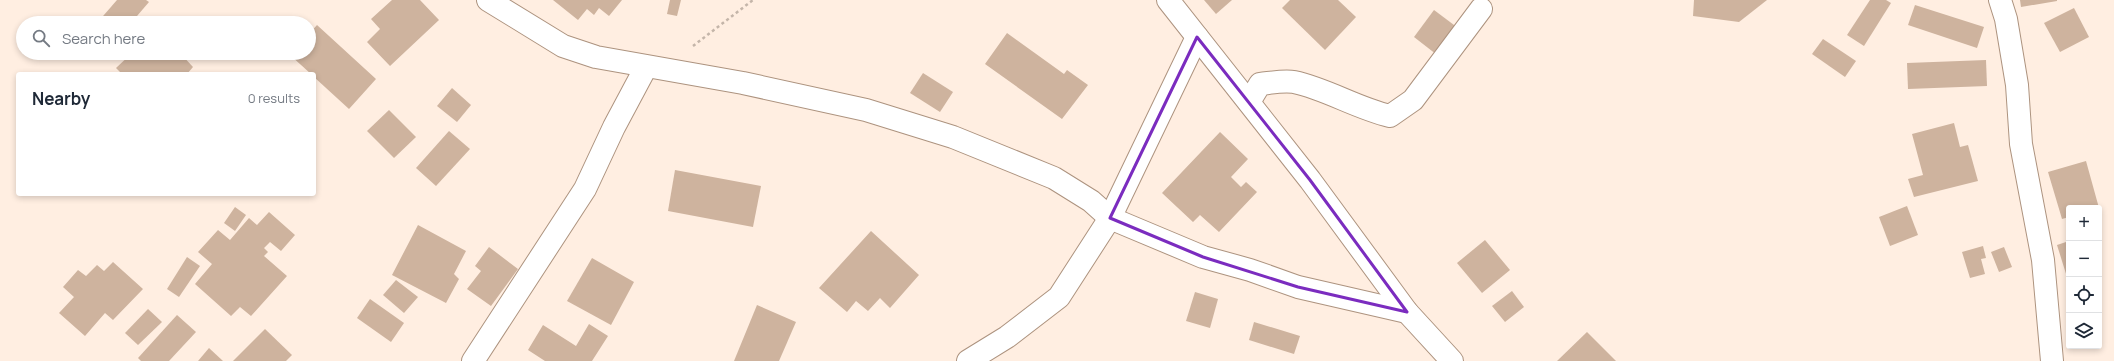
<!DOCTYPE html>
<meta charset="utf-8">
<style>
body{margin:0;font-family:Manrope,sans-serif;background:#f6f6f7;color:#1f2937}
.controls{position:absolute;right:12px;bottom:12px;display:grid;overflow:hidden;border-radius:4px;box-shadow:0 2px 6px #0003}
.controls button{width:36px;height:36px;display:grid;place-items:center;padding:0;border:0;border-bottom:1px solid #e0e1e3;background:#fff;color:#1f2937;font:20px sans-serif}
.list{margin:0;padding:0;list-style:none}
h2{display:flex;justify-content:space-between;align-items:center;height:52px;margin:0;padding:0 16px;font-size:17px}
h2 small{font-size:13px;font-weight:400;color:#747a83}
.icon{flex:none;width:22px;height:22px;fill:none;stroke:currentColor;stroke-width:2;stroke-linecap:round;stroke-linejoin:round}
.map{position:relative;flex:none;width:2114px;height:361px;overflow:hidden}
.search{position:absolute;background:#fff;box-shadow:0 2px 6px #0003;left:16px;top:16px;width:300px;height:44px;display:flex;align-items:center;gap:10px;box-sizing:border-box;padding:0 14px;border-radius:22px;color:#747a83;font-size:15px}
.panel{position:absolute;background:#fff;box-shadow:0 2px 6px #0003;left:16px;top:72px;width:300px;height:124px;border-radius:4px}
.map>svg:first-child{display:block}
.building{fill:#ceb39e}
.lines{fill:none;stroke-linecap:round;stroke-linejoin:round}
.minor-casing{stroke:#ad937f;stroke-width:24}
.path{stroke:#c4b5a9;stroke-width:2.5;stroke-dasharray:3 3;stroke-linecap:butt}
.minor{stroke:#fff;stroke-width:22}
.marked{fill:none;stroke:#7b2cbf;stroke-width:3;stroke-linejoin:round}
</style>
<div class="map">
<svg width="2114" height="361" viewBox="0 0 2114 361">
<rect width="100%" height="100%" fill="#ffeee1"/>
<g class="building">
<path d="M117,0h29l3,2 -18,21h-34z"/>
<path d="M392,0h28l19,20 -49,46 -23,-24 13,-13 -9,-10z"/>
<path d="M553,0h69l-13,16 -10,-8 -5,7 -7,-6 -9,11z"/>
<path d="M670,0h11l-4,16 -10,-2z"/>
<path d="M1204,0h28l-16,14z"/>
<path d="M1290,0h48l18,17 -31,33 -43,-42z"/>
<path d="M1694,0h73l-28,22 -46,-6z"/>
<path d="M1870,0h16l5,3 -27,43 -17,-11z"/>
<path d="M2020,0h37v1l-36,6z"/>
<path d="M1915,5l69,22 -7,21 -69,-23z"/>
<path d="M2074,8l15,29 -29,15 -16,-29z"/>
<path d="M1434,10l28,21 -21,27 -27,-21z"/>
<path d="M317,25l59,54 -27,30 -35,-32v-3h-3l-21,-19 1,-2h18v-19z"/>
<path d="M1007,33l57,41 3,-4 21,15 -26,34 -77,-55z"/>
<path d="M1823,39l33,22 -11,16 -33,-23z"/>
<path d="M132,53h48l13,14 -6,7h-65l-6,-6z"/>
<path d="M1986,60l1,26 -79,3 -1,-26z"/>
<path d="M923,73l30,19 -13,20 -30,-19z"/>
<path d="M452,88l19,17 -14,17 -20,-16z"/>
<path d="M389,110l27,27 -22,21 -27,-27z"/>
<path d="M1954,123l6,24 8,-2 10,36 -64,16 -6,-18 15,-4 -11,-41z"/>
<path d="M449,131l21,18 -34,37 -20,-18z"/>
<path d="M1220,132l28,27 -17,18 10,10 5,-5 11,10 -38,40 -19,-17 -7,7 -31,-29z"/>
<path d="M2086,161l13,47h-30v9l-7,2 -14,-47z"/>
<path d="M675,170l86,16 -8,41 -85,-16z"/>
<path d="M1907,206l11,29 -28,11 -11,-29z"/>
<path d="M235,207l11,8 -11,16 -11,-8z"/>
<path d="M269,212l26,23 -14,16 -11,-9 -6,6 4,4 -4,4 23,20 -36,40 -11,-9 -9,9 -36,-32 17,-20 -14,-12 20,-22 12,10 19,-22 8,7z"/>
<path d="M418,225l48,26 -12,23 5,5 -13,24 -54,-28z"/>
<path d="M871,231l48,44 -29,33 -10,-10 -12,13 -12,-10 -9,11 -28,-24z"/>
<path d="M1485,240l25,30 -28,23 -25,-30z"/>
<path d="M2069,241v35l-2,1 -10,-32z"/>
<path d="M1983,246l3,12 -5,1 4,15 -15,4 -8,-26z"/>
<path d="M489,247l29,22 -27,37 -24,-17 14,-18 -6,-5z"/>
<path d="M2004,247l8,20 -13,5 -8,-20z"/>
<path d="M187,257l13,9 -21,31 -12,-8z"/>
<path d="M592,258l42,24 -23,43 -44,-24z"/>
<path d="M113,262l30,27 -30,31 -8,-7 -20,23 -26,-23 15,-16 -11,-10 15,-17 8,6 11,-11 7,6z"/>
<path d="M396,280l22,17 -14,16 -21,-18z"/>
<path d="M1512,291l12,16 -19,15 -13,-16z"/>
<path d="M1195,292l23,7 -8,29 -24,-7z"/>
<path d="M370,299l34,24 -13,19 -34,-24z"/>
<path d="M757,305l39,17 -17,39h-45z"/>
<path d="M148,309l14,13 -24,23 -13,-12z"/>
<path d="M177,315l19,17 -27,29h-28l-3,-3z"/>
<path d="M1254,322l46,14 -6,18 -45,-14z"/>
<path d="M589,324l19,12 -16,25h-47l-17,-11 15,-25 33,21z"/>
<path d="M265,329l27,26 -6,6h-53z"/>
<path d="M1587,332l29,29h-59z"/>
<path d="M209,348l14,13h-25z"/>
</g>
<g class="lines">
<g class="minor-casing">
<g id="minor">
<path d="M488,0l75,46 33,11 147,26 123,27 87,27 101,41 37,23 19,17 93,39 47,13 48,17 109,25"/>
<path d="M1168,0l142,180 97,132 45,49"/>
<path d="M2000,0l6,19 11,66 4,59 22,116 9,101"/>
<path d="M1249,102l11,-18c10,-1 24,-4 34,-2 33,7 62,26 96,34l23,-16 68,-91"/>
<path d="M473,361l112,-172 29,-62 32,-60"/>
<path d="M968,361l39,-24 52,-40 51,-79 87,-181"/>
</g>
</g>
<path class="path" d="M693,46l60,-46"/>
<use href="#minor" class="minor"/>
</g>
<path class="marked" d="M1197,37l113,143 97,132 -109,-25 -95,-30 -93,-39z"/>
</svg>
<div class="controls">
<button>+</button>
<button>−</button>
<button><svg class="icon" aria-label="locate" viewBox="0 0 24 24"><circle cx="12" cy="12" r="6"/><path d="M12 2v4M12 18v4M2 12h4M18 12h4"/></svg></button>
<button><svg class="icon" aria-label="layers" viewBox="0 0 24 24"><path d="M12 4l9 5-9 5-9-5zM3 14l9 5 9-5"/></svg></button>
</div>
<div class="search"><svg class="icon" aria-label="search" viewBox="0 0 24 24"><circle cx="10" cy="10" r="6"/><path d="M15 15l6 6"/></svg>Search here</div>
<section class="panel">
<h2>Nearby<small>0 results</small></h2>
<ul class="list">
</ul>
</section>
</div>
